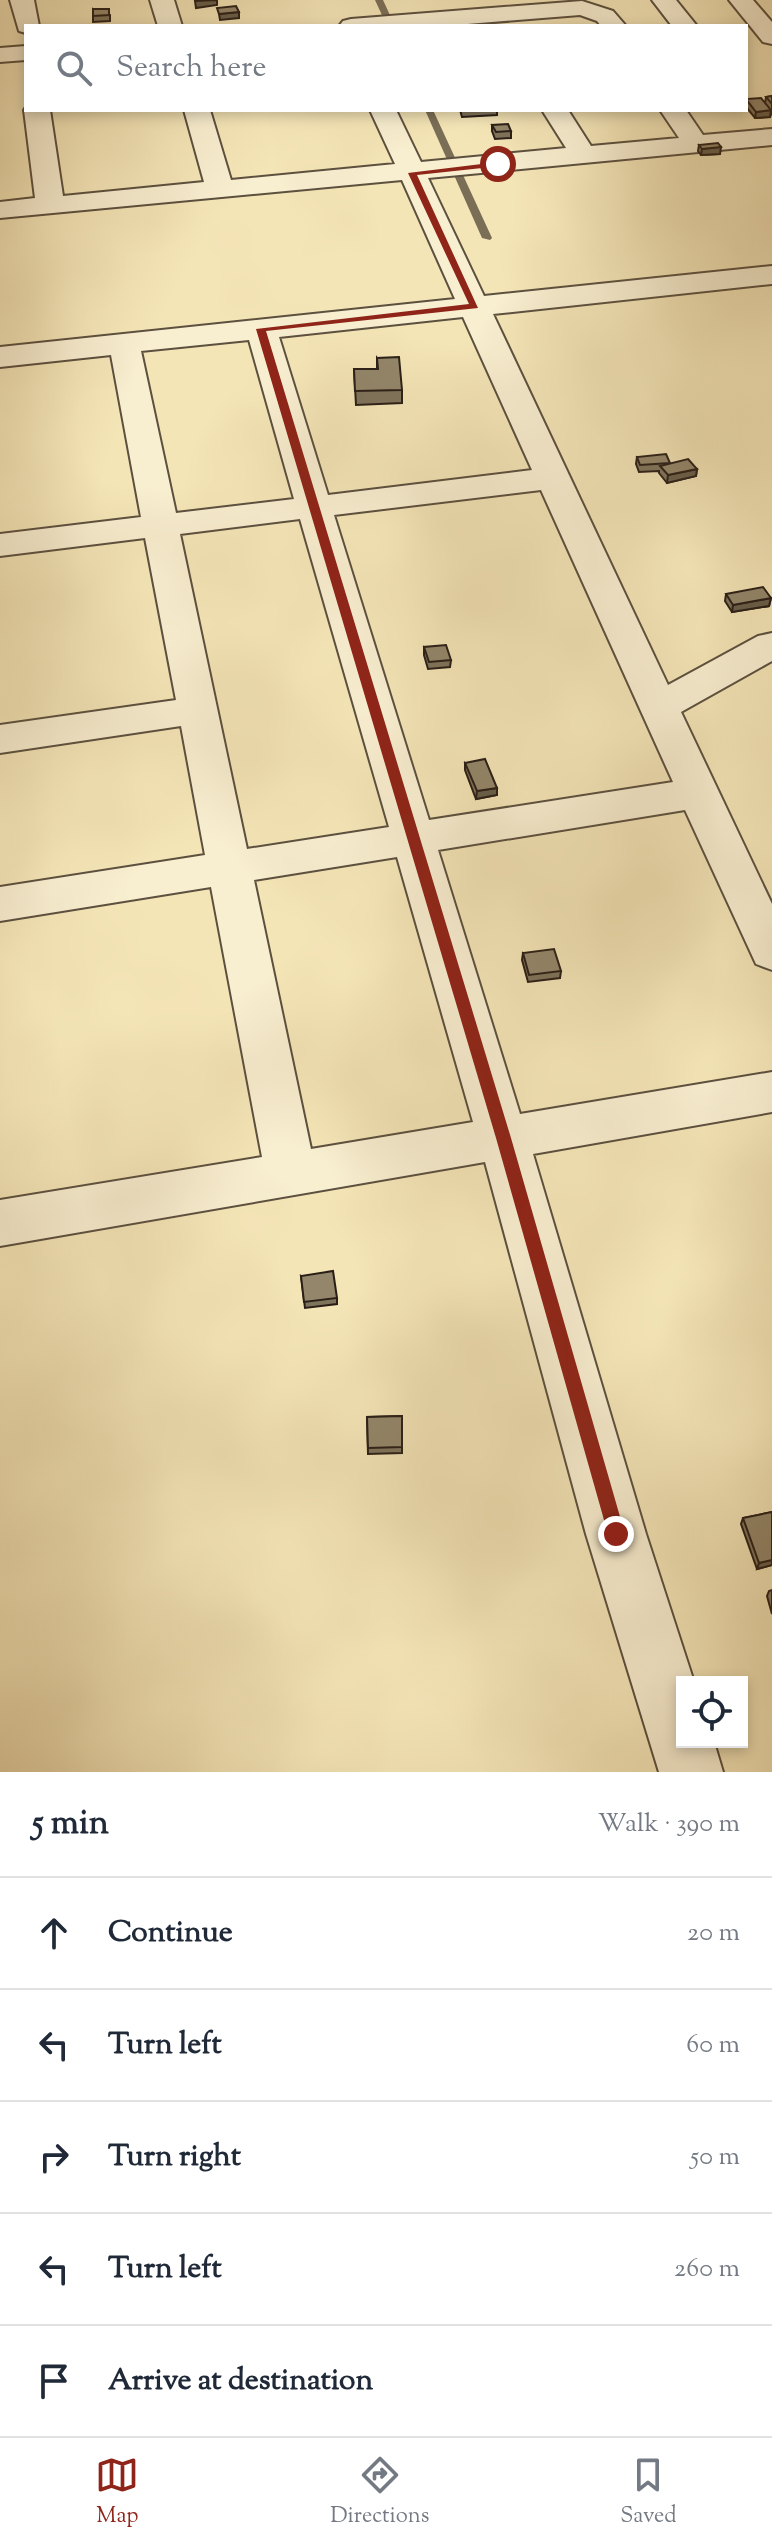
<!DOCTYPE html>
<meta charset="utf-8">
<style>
body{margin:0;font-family:"Sorts Mill Goudy",serif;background:#f2f2f3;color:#1f2937}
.controls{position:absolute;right:24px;bottom:24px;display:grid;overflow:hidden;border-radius:0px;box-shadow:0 4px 12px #0003}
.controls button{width:72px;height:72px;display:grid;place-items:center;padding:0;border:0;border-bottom:2px solid #e0e1e3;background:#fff;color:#1f2937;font:40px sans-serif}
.stop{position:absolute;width:24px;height:24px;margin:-18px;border:6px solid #8f2418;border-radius:50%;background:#fff}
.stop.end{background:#8f2418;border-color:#fff;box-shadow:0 2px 8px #0008}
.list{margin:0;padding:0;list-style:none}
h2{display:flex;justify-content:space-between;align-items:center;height:104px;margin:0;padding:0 32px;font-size:34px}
h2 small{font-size:26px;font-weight:400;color:#747a83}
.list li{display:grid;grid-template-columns:52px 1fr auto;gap:24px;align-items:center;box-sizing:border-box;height:112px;padding:0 32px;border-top:2px solid #e0e1e3}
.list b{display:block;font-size:30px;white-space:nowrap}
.list em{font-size:26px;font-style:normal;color:#747a83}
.icon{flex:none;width:44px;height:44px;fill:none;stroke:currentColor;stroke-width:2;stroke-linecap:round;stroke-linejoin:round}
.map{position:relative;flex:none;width:772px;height:1772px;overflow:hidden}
.search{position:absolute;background:#fff;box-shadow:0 4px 12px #0003;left:24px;right:24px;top:24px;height:88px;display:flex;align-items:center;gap:20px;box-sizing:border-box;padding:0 28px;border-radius:0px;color:#747a83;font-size:30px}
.sheet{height:664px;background:#fff}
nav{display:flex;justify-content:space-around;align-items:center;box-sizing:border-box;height:112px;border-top:2px solid #e0e1e3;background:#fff;font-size:22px;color:#747a83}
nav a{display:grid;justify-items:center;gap:4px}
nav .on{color:#8f2418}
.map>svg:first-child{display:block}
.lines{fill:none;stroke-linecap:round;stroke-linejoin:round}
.stream{fill:#7a6e57;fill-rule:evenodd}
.minor-casing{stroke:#5c503f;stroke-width:4}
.minor{fill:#f8eed0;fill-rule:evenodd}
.wall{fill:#7e735b;stroke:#2a1f17;stroke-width:2}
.shaded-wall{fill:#675e4a;stroke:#2a1f17;stroke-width:2}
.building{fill:#93866a;stroke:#2a1f17;stroke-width:2}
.route{fill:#8f2418}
</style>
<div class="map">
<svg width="772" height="1772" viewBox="0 0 772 1772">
<rect width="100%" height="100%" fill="#f4e5b7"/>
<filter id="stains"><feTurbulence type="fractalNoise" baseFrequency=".0025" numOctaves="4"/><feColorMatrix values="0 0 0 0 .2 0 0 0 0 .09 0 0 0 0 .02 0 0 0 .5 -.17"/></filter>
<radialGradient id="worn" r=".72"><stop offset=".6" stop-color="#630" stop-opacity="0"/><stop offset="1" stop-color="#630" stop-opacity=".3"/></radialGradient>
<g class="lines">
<g class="stream">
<path d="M375,0h8l12,26h-8z"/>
<path d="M425,110h8l59,128 -2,2 -8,-2z"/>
</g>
<g class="minor-casing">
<g id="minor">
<path d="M10,0h24l5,26h-13v7l-7,-2z"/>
<path d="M150,0h24l8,26h-24z"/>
<path d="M652,0h24l21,26h-25z"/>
<path d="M729,0h24l19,22v22l-9,-2z"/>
<path d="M582,1l31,10 13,15h-25l-4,-5 -17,-6 -137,11h-104l4,-5 8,-2z"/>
<path d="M26,46v14l-26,2v-14z"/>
<path d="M26,107v3h24l13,86 141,-14 -20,-72h26l21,70 164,-16 -25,-54h26l25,52 145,-14 -24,-38h26l23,36 88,-8 -19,-28h26l17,25 69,-6v16l-344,33 56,118 288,-30v18l-279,30 175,371 90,-49 14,-3v28l-91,51 91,192v66l-16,-6 -71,-154 -247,40 82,264 252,-42v40l-239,42 113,380 48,148h-12v60h32l9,30h-64l-73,-238 -101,-372 -485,84v-46l262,-43 -51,-270 -211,34v-34l205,-32 -24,-129 -181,27v-28l176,-25 -31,-162 -145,18v-22l141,-17 -30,-162 -111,12v-20l455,-48 -53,-119 -402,38v-16l35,-4 -11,-88zM463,317l69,153 -204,25 -49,-158zM249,340l45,159 -118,14 -35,-162zM541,490l132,292 -244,38 -95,-305zM300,519l89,308 -142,22 -67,-315zM397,857l76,265 -162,27 -57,-269z"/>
</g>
</g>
<use href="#minor" class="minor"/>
</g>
<g class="wall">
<path d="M93,9l17,6v6l-17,1z"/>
<path d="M772,96v16l-2,5 -15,1 -9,-11v-8l19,4 1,-6z"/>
<path d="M460,110h37v5l-35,2z"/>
<path d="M492,125l19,6v7l-16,1 -3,-8z"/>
<path d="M699,145l21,9 -19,1 -3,-4z"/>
<path d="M377,358l25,32v13l-46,2 -2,-36h23z"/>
<path d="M637,457l60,12 -1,7 -29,7 -8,-10v-2l-20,1 -3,-8z"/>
<path d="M726,594l45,4 -2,8 -37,6 -7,-11z"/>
<path d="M424,647l27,13 -1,7 -22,2 -4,-14z"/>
<path d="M465,763l32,25v7l-21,4 -11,-29z"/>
<path d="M523,953l38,18 -1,7 -32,4 -6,-22z"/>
<path d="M301,1276l36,22v6l-32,4z"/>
<path d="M402,1416v37l-34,1 -1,-37z"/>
<path d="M772,1512v53l-15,4 -16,-45 2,-6z"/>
<path d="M772,1590v24l-5,-18 2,-5z"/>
</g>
<g class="shaded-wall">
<path d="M217,0v5l-21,3 -1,-7z"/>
<path d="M239,12v6l-19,2 -1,-6z"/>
<path d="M771,110l-1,7 -15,1 1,-6z"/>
<path d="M721,147l-1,7 -19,1 1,-6z"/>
<path d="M697,469l-1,7 -29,7 1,-8z"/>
<path d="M771,598l-2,8 -37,6 1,-7z"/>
<path d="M497,788v7l-21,4 1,-8z"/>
<path d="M772,1560v5l-15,4 2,-6z"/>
</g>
<g class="building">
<path d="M236,6l3,6 -20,2 -2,-6z"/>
<path d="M93,9h16v6l-16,1z"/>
<path d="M772,96v8l-6,-7z"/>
<path d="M761,98l10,12 -15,2 -10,-13z"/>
<path d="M508,124l3,7 -15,1 -4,-7z"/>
<path d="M718,143l3,4 -19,2 -3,-4z"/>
<path d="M399,357l3,33 -47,1 -1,-22h24l-1,-11z"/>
<path d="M666,454l4,9 -30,2 -3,-8z"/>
<path d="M688,459l9,10 -29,6 -8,-9z"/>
<path d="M763,587l8,11 -38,7 -7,-11z"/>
<path d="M446,645l5,15 -22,2 -5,-15z"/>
<path d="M485,759l12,29 -20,3 -12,-28z"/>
<path d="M554,949l7,22 -32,4 -6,-22z"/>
<path d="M333,1271l4,27 -33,4 -3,-26z"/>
<path d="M402,1416v31l-34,1 -1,-31z"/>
<path d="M772,1512v48l-13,3 -16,-45z"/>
</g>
<path class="route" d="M498,162l3,4 -84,9 61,133 -212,23 245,807 114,396 -2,6 -7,3 -6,-3 -2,-6 -112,-396 -240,-809 213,-25 -61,-131z"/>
<rect width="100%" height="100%" filter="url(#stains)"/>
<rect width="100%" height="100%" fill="url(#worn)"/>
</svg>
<div class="controls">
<button><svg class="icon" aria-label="locate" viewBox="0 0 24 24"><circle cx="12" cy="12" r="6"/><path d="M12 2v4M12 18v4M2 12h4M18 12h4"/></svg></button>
</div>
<div class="stop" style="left:498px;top:164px"></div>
<div class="stop end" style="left:616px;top:1534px"></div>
<div class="search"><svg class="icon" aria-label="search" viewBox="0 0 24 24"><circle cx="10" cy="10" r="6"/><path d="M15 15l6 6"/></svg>Search here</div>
</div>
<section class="sheet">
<h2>5 min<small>Walk · 390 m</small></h2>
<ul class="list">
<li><svg class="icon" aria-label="ahead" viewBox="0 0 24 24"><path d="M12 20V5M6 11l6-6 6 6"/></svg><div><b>Continue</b></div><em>20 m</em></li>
<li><svg class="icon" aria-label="left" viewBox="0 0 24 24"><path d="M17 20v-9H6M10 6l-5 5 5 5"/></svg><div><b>Turn left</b></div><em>60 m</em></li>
<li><svg class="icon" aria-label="right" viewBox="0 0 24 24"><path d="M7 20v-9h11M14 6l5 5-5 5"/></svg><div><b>Turn right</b></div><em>50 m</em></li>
<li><svg class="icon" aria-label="left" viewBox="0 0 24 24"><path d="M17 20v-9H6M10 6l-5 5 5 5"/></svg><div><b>Turn left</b></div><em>260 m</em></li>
<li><svg class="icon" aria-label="arrive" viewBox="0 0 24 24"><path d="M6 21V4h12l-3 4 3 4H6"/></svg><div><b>Arrive at destination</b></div></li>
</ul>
</section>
<nav>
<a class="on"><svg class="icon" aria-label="map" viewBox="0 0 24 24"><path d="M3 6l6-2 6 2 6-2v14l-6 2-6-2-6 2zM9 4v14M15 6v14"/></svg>Map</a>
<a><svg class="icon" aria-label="directions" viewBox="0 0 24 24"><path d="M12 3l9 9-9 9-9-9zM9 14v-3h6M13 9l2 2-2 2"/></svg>Directions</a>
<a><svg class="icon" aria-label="saved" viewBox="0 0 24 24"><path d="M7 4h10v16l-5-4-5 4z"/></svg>Saved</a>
</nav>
